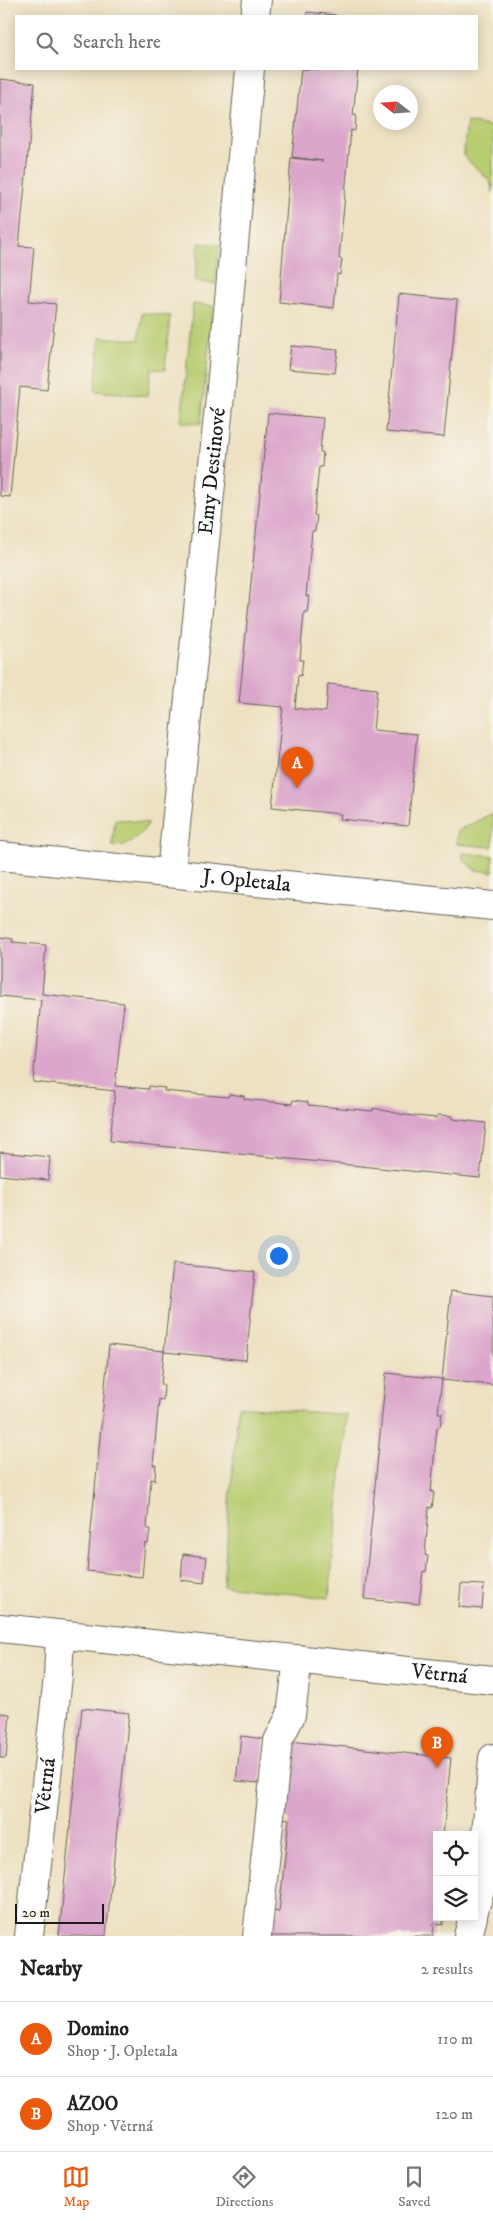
<!DOCTYPE html>
<meta charset="utf-8">
<style>
body{margin:0;font-family:"IM FELL DW Pica",serif;background:#f2f2f2;color:#222}
.controls{position:absolute;right:15px;bottom:15px;display:grid;overflow:hidden;border-radius:0px;box-shadow:0 2px 12px #0003}
.controls button{width:45px;height:45px;display:grid;place-items:center;padding:0;border:0;border-bottom:1px solid #e0e0e0;background:#fff;color:#222;font:25px sans-serif}
.compass{position:absolute;left:373px;top:85px;width:45px;height:45px;border-radius:50%;background:#fff;box-shadow:0 2px 12px #0003;rotate:287deg}
.scale{position:absolute;left:15px;bottom:12px;width:89px;box-sizing:border-box;padding-left:5px;border:2px solid #1c1c1c;border-top:0;font-size:14px;line-height:18px;white-space:nowrap;color:#1c1c1c;-webkit-text-stroke:4px #f7f3e8;paint-order:stroke}
.you{position:absolute;left:278px;top:1255px;width:18px;height:18px;margin:-12px;border:4px solid #fff;border-radius:50%;background:#1a73e8;box-shadow:0 0 0 8px #1a73e833}
.badge{display:grid;place-items:center;width:32px;height:32px;border-radius:50%;background:#ea580c;color:#fff;font-size:16px;font-weight:700}
.pin{position:absolute;translate:-50% -41px;filter:drop-shadow(0 1px 2px #0008)}
.pin::after{content:'';position:absolute;top:26px;width:18px;height:15px;background:inherit;clip-path:polygon(0 0,100% 0,50% 100%)}
.list{margin:0;padding:0;list-style:none}
h2{display:flex;justify-content:space-between;align-items:center;height:65px;margin:0;padding:0 20px;font-size:21px}
h2 small{font-size:16px;font-weight:400;color:#767676}
.list li{display:grid;grid-template-columns:32px 1fr auto;gap:15px;align-items:center;box-sizing:border-box;height:75px;padding:0 20px;border-top:1px solid #e0e0e0}
.list b{display:block;font-size:19px;white-space:nowrap}
.list p{margin:0;font-size:16px;white-space:nowrap;color:#767676}
.list em{font-size:16px;font-style:normal;color:#767676}
.icon{flex:none;width:28px;height:28px;fill:none;stroke:currentColor;stroke-width:2;stroke-linecap:round;stroke-linejoin:round}
.map{position:relative;flex:none;width:493px;height:1936px;overflow:hidden}
.search{position:absolute;background:#fff;box-shadow:0 2px 12px #0003;left:15px;right:15px;top:15px;height:55px;display:flex;align-items:center;gap:12px;box-sizing:border-box;padding:0 18px;border-radius:0px;color:#767676;font-size:19px}
.sheet{height:215px;background:#fff}
nav{display:flex;justify-content:space-around;align-items:center;box-sizing:border-box;height:70px;border-top:1px solid #e0e0e0;background:#fff;font-size:14px;color:#767676}
nav a{display:grid;justify-items:center;gap:2px}
nav .on{color:#ea580c}
.map>svg:first-child{display:block}
.green{fill:#b8cc6f;stroke:#6a7446}
.building{fill:#dba6cb}
.lines{fill:none;stroke-linecap:round;stroke-linejoin:round}
.minor-casing{stroke:#656156;stroke-width:30}
.tertiary-casing{stroke:#656156;stroke-width:30}
.minor{stroke:#fff;stroke-width:28}
.tertiary{stroke:#fff;stroke-width:28}
.labels{text-anchor:middle;dominant-baseline:central;stroke-width:4;stroke-linejoin:round;paint-order:stroke}
.street-label{font-size:21px;fill:#1c1c1c;stroke:#f7f3e8}
</style>
<div class="map">
<svg width="493" height="1936" viewBox="0 0 493 1936">
<rect width="100%" height="100%" fill="#f7f3e8"/>
<filter id="ink" filterUnits="userSpaceOnUse"><feTurbulence type="fractalNoise" baseFrequency=".02" numOctaves="2"/><feDisplacementMap in="SourceGraphic" scale="10" xChannelSelector="R" yChannelSelector="G"/><feConvolveMatrix kernelMatrix="1 2 1 2 8 2 1 2 1" color-interpolation-filters="sRGB"/></filter>
<filter id="wash" filterUnits="userSpaceOnUse"><feTurbulence type="fractalNoise" baseFrequency=".0096" numOctaves="4" result="noise"/><feDisplacementMap in="SourceGraphic" scale="20" xChannelSelector="R" yChannelSelector="G"/><feGaussianBlur stdDeviation="1.12" result="paint"/><feColorMatrix in="noise" values="0 0 0 0 0 0 0 0 0 0 0 0 0 0 0 0 0 1.4 0 .05"/><feComposite in="paint" operator="in"/></filter>
<g filter="url(#wash)">
<rect width="100%" height="100%" fill="#ede1c1"/>
<g class="green">
<path d="M467,122l26,5v66l-3,-12 -27,-25z"/>
<path d="M199,243l21,2 -5,39 -20,-3z"/>
<path d="M193,304l20,2 -12,118 -20,-2z"/>
<path d="M142,313l28,3 -5,54 -14,-1 -3,27 -53,-5 5,-54 39,3z"/>
<path d="M493,813v34l-36,-3v-13z"/>
<path d="M115,819l34,4c-13,16 -16,23 -37,23z"/>
<path d="M462,853l31,3v16l-18,-2 -12,-11z"/>
<path d="M238,1406l109,9 -18,183 -106,-12z"/>
</g>
<g id="blocks">
<g class="building">
<path d="M307,12l29,3v1h-30z"/>
<path d="M301,69h57l-5,46h3l-1,16 -4,-1 -12,129h3l-2,16 -3,-1 -3,34 -55,-6 12,-144 32,3 -31,-4z"/>
<path d="M0,79l35,4 -16,163 15,1 -5,54 27,3 -9,86 -27,-3 -10,110 -10,-1z"/>
<path d="M399,294l58,6 -13,137 -58,-5z"/>
<path d="M291,346l47,4 -3,23 -47,-4z"/>
<path d="M268,413l55,5 -3,34h3l-1,15h-3l-5,48 3,1 -2,15h-3l-6,65h3l-2,16h-3l-4,48h3l-2,16 -3,-1 -3,33 31,4 2,-28 49,5 -4,41 44,4 -9,92 -68,-7 1,-5 -69,-7 11,-100 -44,-4z"/>
<path d="M0,937l13,2 -1,3 34,3 -4,49 82,9 -9,83 34,3v-3l16,2 -1,3 64,6 1,-3 15,2v3l48,5 1,-4 15,2v3l65,6v-3l32,7 32,3v-3l15,1v3l34,4 -6,55 -370,-37 5,-50 -82,-9 8,-82 -41,-4z"/>
<path d="M0,1152l50,5 -2,23 -48,-5z"/>
<path d="M173,1264l82,8 -9,88 -82,-8z"/>
<path d="M451,1291l42,5v89l-51,-5z"/>
<path d="M109,1345l55,6 -3,34h3l-1,15 -4,-1 -6,66h3l-1,15 -4,-1 -4,50h3l-2,15 -3,-1 -3,34 -55,-6z"/>
<path d="M386,1373l56,6 -4,34h4l-2,14h-3l-6,65h3l-2,16 -3,-1 -4,48 3,1 -2,16 -3,-1 -4,33 -55,-5z"/>
<path d="M183,1554l24,3 -3,26 -23,-3z"/>
<path d="M461,1584l23,1 -2,24 -23,-2z"/>
<path d="M82,1708l47,5 -23,223h-47z"/>
<path d="M0,1713l10,1 -4,44h-6z"/>
<path d="M241,1736l24,3 -5,44 -24,-2z"/>
<path d="M289,1741l162,17 -8,77h-6v82h6v8l-9,-2 -1,13h-164l3,-25 7,1 10,-93 -8,-1z"/>
</g>
</g>
</g>
<g filter="url(#ink)">
<use href="#blocks" fill-opacity="0" stroke="#656156" stroke-width="1"/>
<g class="lines">
<g class="minor-casing">
<g id="minor">
<path d="M255,16l2,-16"/>
<path id="s1" d="M171,873l51,-496 28,-308"/>
<path id="s2" d="M0,1628l493,52"/>
<path d="M474,1911l7,-25 12,-128"/>
<path id="s3" d="M29,1936l29,-259 2,-42"/>
<path d="M257,1936l21,-195 13,-26 7,-56"/>
<path d="M468,1936l5,-19"/>
</g>
</g>
<g class="tertiary-casing">
<g id="tertiary">
<path id="s4" d="M0,856l493,50"/>
</g>
</g>
<use href="#minor" class="minor"/>
<use href="#tertiary" class="tertiary"/>
</g>
</g>
<g class="labels">
<g class="street-label">
<text stroke="none"><textPath href="#s1" startOffset="404">Emy Destinové</textPath></text>
<text stroke="none"><textPath href="#s4" startOffset="248">J. Opletala</textPath></text>
<text stroke="none"><textPath href="#s2" startOffset="442">Větrná</textPath></text>
<text stroke="none"><textPath href="#s3" startOffset="151">Větrná</textPath></text>
</g>
</g>
</svg>
<div class="controls">
<button><svg class="icon" aria-label="locate" viewBox="0 0 24 24"><circle cx="12" cy="12" r="6"/><path d="M12 2v4M12 18v4M2 12h4M18 12h4"/></svg></button>
<button><svg class="icon" aria-label="layers" viewBox="0 0 24 24"><path d="M12 4l9 5-9 5-9-5zM3 14l9 5 9-5"/></svg></button>
</div>
<svg class="compass" viewBox="-18 -18 36 36"><path d="M0-13l5 13h-10z" fill="#e53935"/><path d="M0 13l5-13h-10z" fill="#767676"/></svg>
<div class="scale">20 m</div>
<div class="you"></div>
<div class="pin badge" style="left:297px;top:788px">A</div>
<div class="pin badge" style="left:437px;top:1768px">B</div>
<div class="search"><svg class="icon" aria-label="search" viewBox="0 0 24 24"><circle cx="10" cy="10" r="6"/><path d="M15 15l6 6"/></svg>Search here</div>
</div>
<section class="sheet">
<h2>Nearby<small>2 results</small></h2>
<ul class="list">
<li><span class="badge">A</span><div><b>Domino</b><p>Shop · J. Opletala</p></div><em>110 m</em></li>
<li><span class="badge">B</span><div><b>AZOO</b><p>Shop · Větrná</p></div><em>120 m</em></li>
</ul>
</section>
<nav>
<a class="on"><svg class="icon" aria-label="map" viewBox="0 0 24 24"><path d="M3 6l6-2 6 2 6-2v14l-6 2-6-2-6 2zM9 4v14M15 6v14"/></svg>Map</a>
<a><svg class="icon" aria-label="directions" viewBox="0 0 24 24"><path d="M12 3l9 9-9 9-9-9zM9 14v-3h6M13 9l2 2-2 2"/></svg>Directions</a>
<a><svg class="icon" aria-label="saved" viewBox="0 0 24 24"><path d="M7 4h10v16l-5-4-5 4z"/></svg>Saved</a>
</nav>
